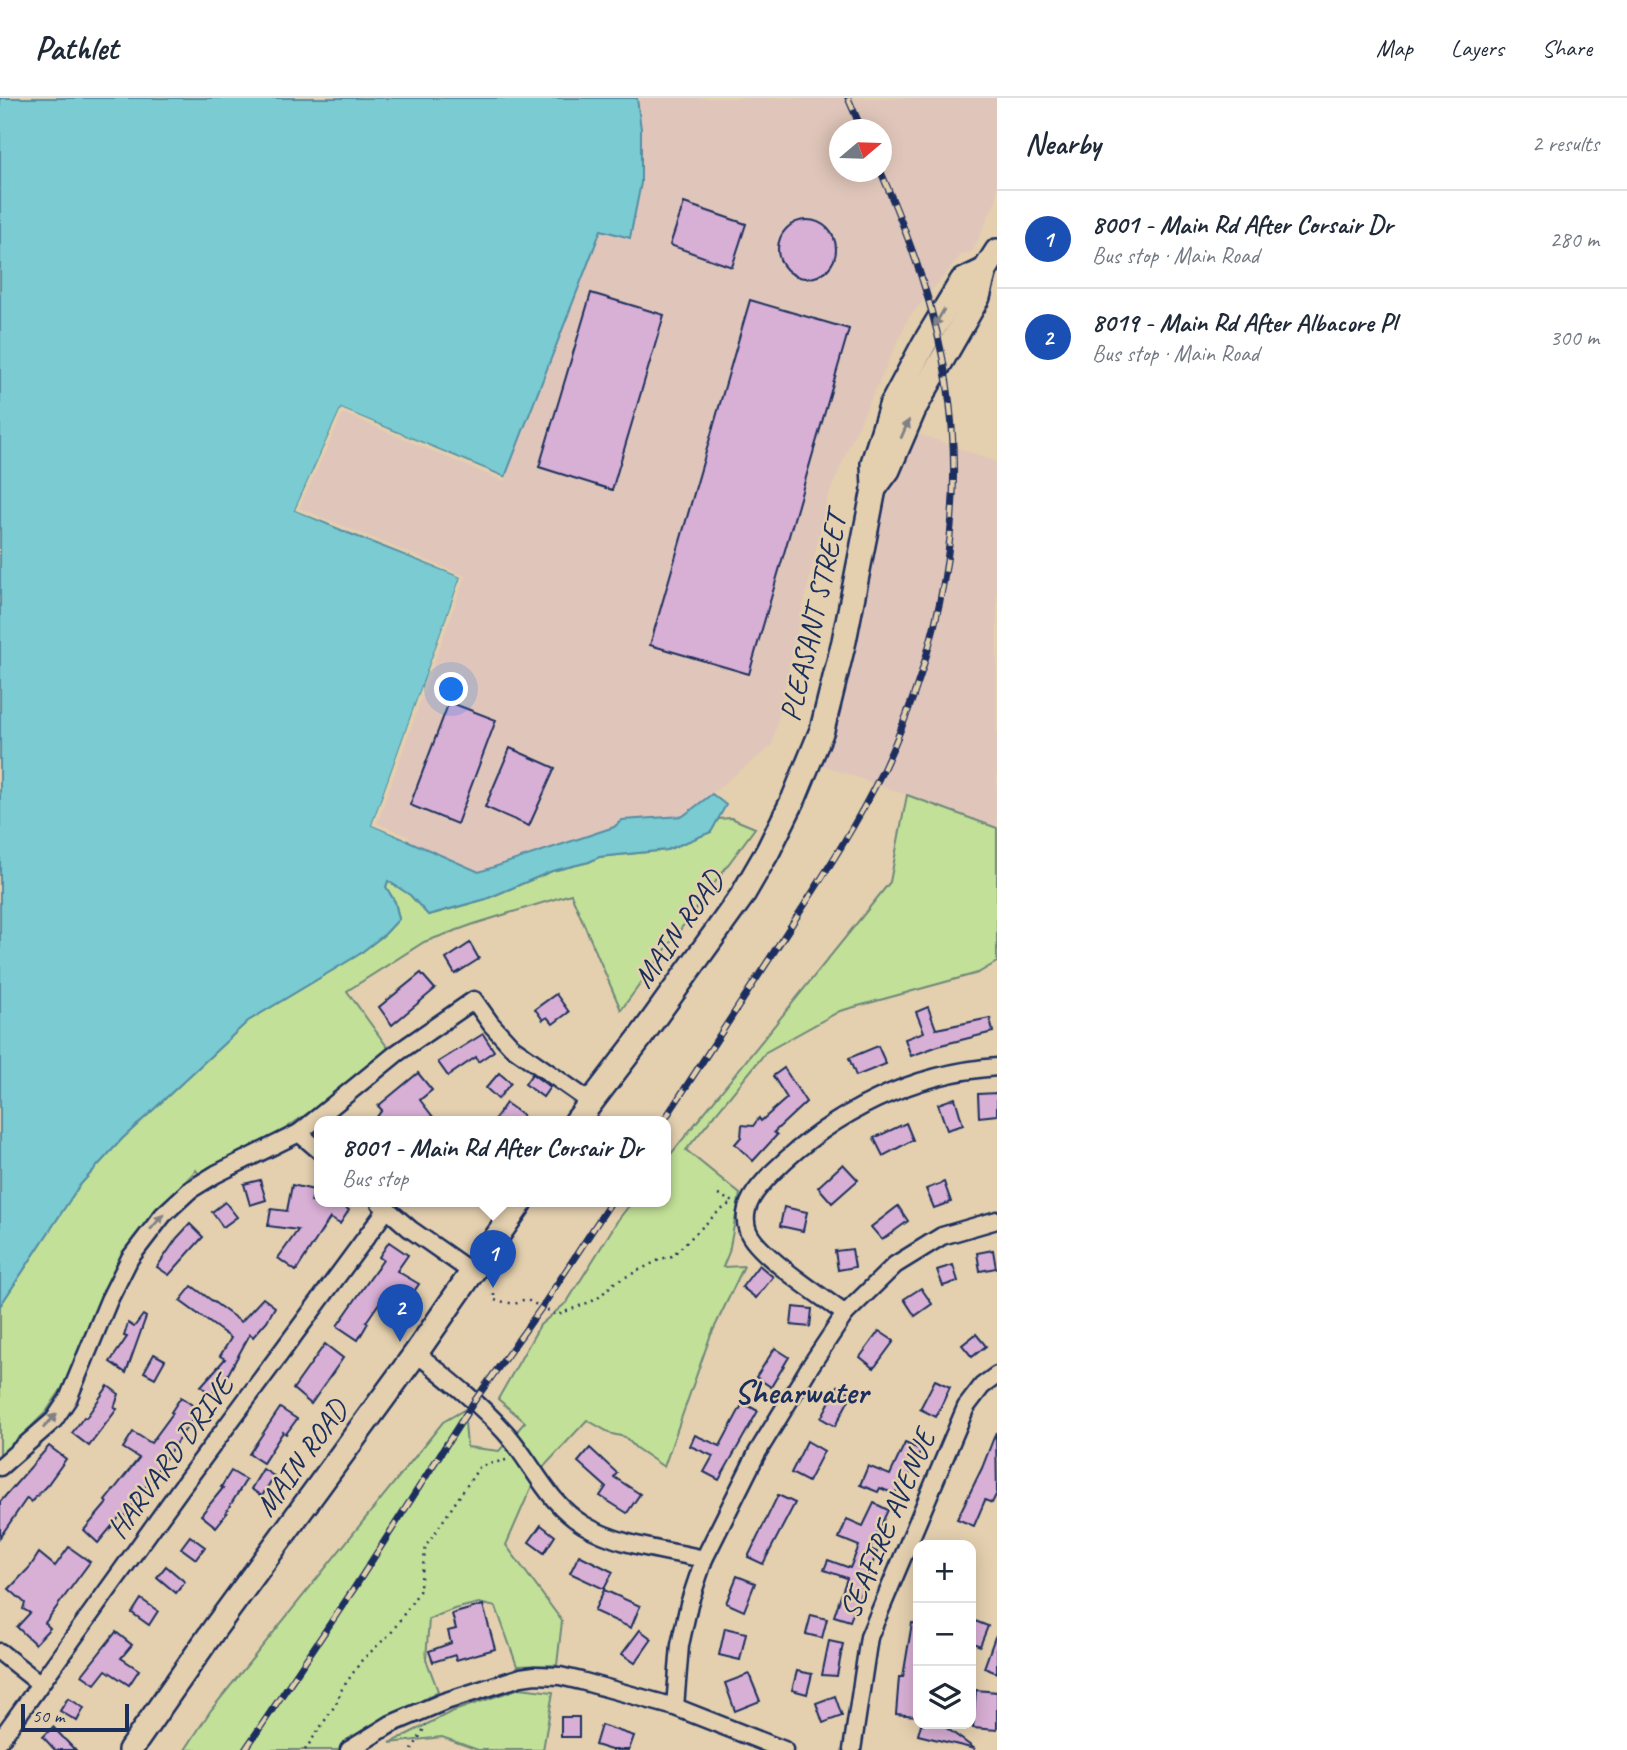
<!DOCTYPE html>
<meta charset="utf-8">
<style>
body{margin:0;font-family:Caveat,sans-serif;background:#f6f6f7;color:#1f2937}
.controls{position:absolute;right:21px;bottom:21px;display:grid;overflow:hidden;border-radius:14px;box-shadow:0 4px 18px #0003}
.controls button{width:63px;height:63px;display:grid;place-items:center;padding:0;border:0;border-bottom:2px solid #e0e1e3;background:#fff;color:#1f2937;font:35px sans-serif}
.compass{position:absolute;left:829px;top:21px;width:63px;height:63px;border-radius:50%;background:#fff;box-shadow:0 4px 18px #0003;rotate:71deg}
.scale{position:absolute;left:21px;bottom:18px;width:108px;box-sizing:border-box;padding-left:7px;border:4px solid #1b2f5e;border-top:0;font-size:19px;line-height:24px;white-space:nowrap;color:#1b2f5e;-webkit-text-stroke:5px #e4d0af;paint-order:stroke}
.you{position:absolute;left:452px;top:592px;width:24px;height:24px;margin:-18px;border:5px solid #fff;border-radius:50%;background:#1a73e8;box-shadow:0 0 0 10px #1a73e833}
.badge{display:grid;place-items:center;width:46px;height:46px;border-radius:50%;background:#b45309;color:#fff;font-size:23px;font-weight:700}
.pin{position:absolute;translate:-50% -58px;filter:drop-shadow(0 2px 4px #0008)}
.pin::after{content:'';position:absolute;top:37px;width:24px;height:21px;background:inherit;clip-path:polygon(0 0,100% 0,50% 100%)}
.popup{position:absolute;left:314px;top:1018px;width:357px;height:91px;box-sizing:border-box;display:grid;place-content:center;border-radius:14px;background:#fff;filter:drop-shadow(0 2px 5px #0005);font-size:23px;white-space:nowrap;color:#747a83}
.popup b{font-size:26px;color:#1f2937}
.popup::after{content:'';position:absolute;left:50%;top:100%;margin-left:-14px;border:14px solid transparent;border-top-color:#fff}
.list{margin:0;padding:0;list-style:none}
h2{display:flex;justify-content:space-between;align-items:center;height:91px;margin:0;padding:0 28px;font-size:30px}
h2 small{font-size:23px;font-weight:400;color:#747a83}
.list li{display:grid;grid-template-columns:46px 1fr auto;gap:21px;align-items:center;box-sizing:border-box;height:98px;padding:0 28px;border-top:2px solid #e0e1e3}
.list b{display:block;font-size:26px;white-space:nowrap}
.list p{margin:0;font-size:23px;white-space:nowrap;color:#747a83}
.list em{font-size:23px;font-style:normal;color:#747a83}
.icon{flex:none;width:38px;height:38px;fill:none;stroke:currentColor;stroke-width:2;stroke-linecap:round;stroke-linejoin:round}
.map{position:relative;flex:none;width:997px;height:1652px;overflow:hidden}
header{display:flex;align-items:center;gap:42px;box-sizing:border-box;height:98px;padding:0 35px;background:#fff;border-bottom:2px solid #e0e1e3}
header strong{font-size:33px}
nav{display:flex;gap:38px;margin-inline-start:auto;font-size:24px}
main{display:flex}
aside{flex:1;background:#fff}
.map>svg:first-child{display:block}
.built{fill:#e0c6ba;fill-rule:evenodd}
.green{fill:#c2e097;stroke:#6e887a;stroke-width:2}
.water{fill:#7acbd2;stroke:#548da4;stroke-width:2}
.pier{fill:#e4d0af}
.building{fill:#d8afd5;stroke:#1b2f5e;stroke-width:2}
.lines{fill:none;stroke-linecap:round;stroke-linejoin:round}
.minor-casing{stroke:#1b2f5e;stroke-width:21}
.secondary-casing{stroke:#1b2f5e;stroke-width:28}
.path{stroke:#1b2f5e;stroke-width:2.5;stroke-dasharray:2 5;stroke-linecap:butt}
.minor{stroke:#e4d0af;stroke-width:16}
.secondary{stroke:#e4d0af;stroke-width:23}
.rail-casing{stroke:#1b2f5e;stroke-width:7}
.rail{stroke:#e4d0af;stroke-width:4.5;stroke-dasharray:13;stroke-linecap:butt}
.oneway{fill:#808086}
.labels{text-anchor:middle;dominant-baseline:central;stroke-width:5;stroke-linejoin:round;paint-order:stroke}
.street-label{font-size:30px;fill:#1b2f5e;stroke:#e4d0af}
.quarter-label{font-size:33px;font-weight:bold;fill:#1b2f5e;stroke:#e4d0af}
</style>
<header>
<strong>Pathlet</strong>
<nav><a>Map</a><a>Layers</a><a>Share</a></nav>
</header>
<main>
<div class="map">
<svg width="997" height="1652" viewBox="0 0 997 1652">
<rect width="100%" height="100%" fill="#e4d0af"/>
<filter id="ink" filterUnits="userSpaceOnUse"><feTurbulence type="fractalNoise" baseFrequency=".0143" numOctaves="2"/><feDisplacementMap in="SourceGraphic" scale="14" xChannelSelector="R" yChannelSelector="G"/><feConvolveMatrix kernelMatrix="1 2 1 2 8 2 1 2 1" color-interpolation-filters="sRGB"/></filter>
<g filter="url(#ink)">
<g class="built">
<path d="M637,0h360v101l-25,53 -10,2 -53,64 -57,122 -24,57 -56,249 -89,70 -61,4 -8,7 -135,45 -107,-47 -77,-315 46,-101 260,-180 28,8 12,-54v-54zM839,32h42v42h-42z"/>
<path d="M903,330l94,34v366l-192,-69z"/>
</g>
<g class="green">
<path d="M907,697l90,33v134l-19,11 -138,38 -74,41 -80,98 54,44 -11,58 -6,15 21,-1 -34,71 -46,130 -28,-19 -11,-11 -13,-3 -25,-14 -50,54 -31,71 56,76 -5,44 -40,1 -21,-59 -17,-4 -25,6 -25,10 -3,40 12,32 -100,59h-153l26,-40 232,-288 21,-12 3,37 32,4 26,-29 -27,-23 42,-74 27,-23 51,-82 14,-18h34v-42l224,-278z"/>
<path d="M731,720l24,10 -134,182 -50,-116 -97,30 -50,18 -77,49 41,57 -46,41 -57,40 -85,47 -4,-6 -61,66 -31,54 -33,85 -25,37 -46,45v-151l79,-120 43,-47 126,-118 110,-66 27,-21 14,-15 -4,-17 -9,-15 2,-7 22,15 19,20 57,-16 66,-28 37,-9 10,-5 68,-7 44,-18 7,-13z"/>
<path d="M520,1590l33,4 -10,58h-65l-36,-13 -52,6 61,-31z"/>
</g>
<path class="water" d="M0,0h637l4,31v54l-11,55 -29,-8 -96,247 -164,-68 -46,101 53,23 113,44 -89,248 107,47 135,-45 8,-7 61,-4 29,-22 14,11 -15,27 -44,18 -68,7 -10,5 -37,9 -66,28 -58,16 -18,-20 -22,-14 -2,6 9,15 4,17 -14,15 -27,21 -110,66 -126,118 -43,47 -79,120z"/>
<path class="pier" d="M341,311l167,70 -5,2 -160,-68 -44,95 166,68 -88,247 32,14 -1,3 -36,-15 89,-248 -166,-67z"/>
<g class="building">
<path d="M684,105l62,21 -14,43 -62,-22z"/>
<circle cx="807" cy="151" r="29"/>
<path d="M591,195l73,22 -52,175 -73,-23z"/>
<path d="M750,202l99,29 -100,345 -99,-29z"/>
<path d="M449,604l47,18 -39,104 -47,-19z"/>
<path d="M510,650l45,20 -26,58 -44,-19z"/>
<path d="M470,845l9,16 -24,15 -9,-15z"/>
<path d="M421,875l14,16 -43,36 -13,-18z"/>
<path d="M556,896l13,18 -16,12 -6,-7 -4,3 -8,-11z"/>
<path d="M928,909l8,22 54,-11 3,14 -52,13 -30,11 -6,-17 19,-7 -8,-20z"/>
<path d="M483,936l11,17 -16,11 -2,-5 -28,19 -10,-14z"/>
<path d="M878,948l8,18 -30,12 -7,-18z"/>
<path d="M784,970l22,34 -32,30 3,3 -24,26 -18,-17 6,-7 1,-12 11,1 6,-8 2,3 26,-23 -14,-22z"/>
<path d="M418,975l14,17 -12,10 17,22h-64l9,-12 -4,-4z"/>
<path d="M499,975l12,10 -13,16 -12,-11z"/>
<path d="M532,976l18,13 -7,10 -18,-13z"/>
<path d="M997,995v22l-18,2 -1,-23z"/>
<path d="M955,1000l8,27 -16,5 -9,-26z"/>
<path d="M506,1005l17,12 -5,7h-25z"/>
<path d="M906,1025l7,17 -30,16 -9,-18z"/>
<path d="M843,1066l15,16 -26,23 -14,-16z"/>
<path d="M260,1082l6,20 -16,5 -6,-21z"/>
<path d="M944,1084l7,20 -17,6 -8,-19z"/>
<path d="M292,1087l22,5 -3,12h26l12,8 -9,14 -10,-6 -34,53 -18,-13 20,-28 -30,-4 3,-17 16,2z"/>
<path d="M225,1104l12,15 -14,10 -11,-15z"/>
<path d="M898,1108l10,15 -26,19 -11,-13z"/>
<path d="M784,1109l23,5 -4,19 -23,-5z"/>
<path d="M190,1126l13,13 -34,38 -12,-8 20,-29z"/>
<path d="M389,1144l19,13 -11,16 22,13 -12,18 -19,-12 -22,32 2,1 -10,17 -21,-14 46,-66 -4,-3z"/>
<path d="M852,1151l3,18 -17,3 -3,-19z"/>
<path d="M993,1152l3,18 -16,3 -3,-18z"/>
<path d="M759,1167l14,12 -17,21 -14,-11z"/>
<path d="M953,1167l5,16 -15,5 -6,-16z"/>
<path d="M192,1188l49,36 22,-24 12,9 -8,14 -14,16 -3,-3 -25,46 -14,15 -10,-9 24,-27 -5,-3 11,-18 -51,-37z"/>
<path d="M921,1190l11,16 -17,12 -11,-17z"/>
<path d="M793,1209l19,2 -2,18 -19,-2z"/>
<path d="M143,1217l3,2 -20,56 -16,-11 17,-25 -3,-1 4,-13 6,4z"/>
<path d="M879,1233l15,10 -20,27 -14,-11z"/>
<path d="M976,1236l10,12 -14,11 -10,-12z"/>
<path d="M325,1246l18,14 -32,46 -18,-15z"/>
<path d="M775,1250l14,9 -18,30 -15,-10z"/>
<path d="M154,1256l11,6 -10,18 -11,-6z"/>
<path d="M935,1282l15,7 -14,30 -16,-8z"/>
<path d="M108,1288l11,8 -5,14 3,1 -28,37 -17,-13 12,-16 2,1z"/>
<path d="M838,1288l14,8 -17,32 -14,-8z"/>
<path d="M181,1299l18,13 -74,106 -3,-2 -24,29 -14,-13 23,-27 -2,-2 34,-43 -16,-10 10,-16 18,11 22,-30 -2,-1z"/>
<path d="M743,1305l15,8 -39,69 -15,-8 9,-16 -23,-10 5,-11 25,11z"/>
<path d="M280,1310l17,11 -11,15 -3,-2 -20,31 -14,-9z"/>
<path d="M996,1334l1,61 -5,10 -7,-3 -11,26 -17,-7 25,-51z"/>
<path d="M807,1343l17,10 -16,31 -17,-9z"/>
<path d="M905,1345l16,7 -15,32 -4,-2 -7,14 -15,-6 -2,4 -18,-7 8,-19 22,9z"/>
<path d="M49,1348l17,13 -18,25 -17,18 -4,-4 -27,39v-35z"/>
<path d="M590,1350l27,25 -3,4 26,17 -13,19 -27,-17 6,-9 -28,-25z"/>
<path d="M263,1371l11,7 -12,20 -11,-7z"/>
<path d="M231,1373l15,9 -20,32 1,1 -11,14 -15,-12 22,-27 -2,-1z"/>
<path d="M778,1397l17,8 -32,61 -15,-7z"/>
<path d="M874,1405l14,7 -18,39 7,3 -27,69 -16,-5 13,-38 -23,-8 4,-10 22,8 9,-22 -20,-8 8,-19 16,7z"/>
<path d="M541,1427l14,11 -11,17 -15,-11z"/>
<path d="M190,1438l15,11 -9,12 -15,-11z"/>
<path d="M69,1449l21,15 -45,61 5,5 -15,16 -18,-17 13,-14 -7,-4 2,-6 -16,-14 21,-22 9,-14 16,13z"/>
<path d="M579,1457l34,17 -9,17 -34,-16z"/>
<path d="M166,1468l19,16 -9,11 -19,-16z"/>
<path d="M737,1478l18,7 -11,28 -18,-8z"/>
<path d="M604,1492l36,16 -9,22 -37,-17z"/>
<path d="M141,1501l17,12 -9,14 -17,-12z"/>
<path d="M483,1507l12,44 -39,11 -1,-5 -22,7 -4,-11 22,-8 -3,-12 8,-2 -4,-15z"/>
<path d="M811,1517l16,4 -5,19 -16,-4z"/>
<path d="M975,1523l13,5 -8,20 -9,-4v-12z"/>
<path d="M912,1525l6,1 -2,92 -20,-2 3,-37h4z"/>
<path d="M725,1530l21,5 -6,27 -21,-5z"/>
<path d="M640,1532l12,9 -17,24 -13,-9z"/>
<path d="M116,1534l16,13 -11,13 18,12 -10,15 -23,-15 -11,14 -13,-9z"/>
<path d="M995,1539l2,1v35l-13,-5z"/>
<path d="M829,1543l14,3 -6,32 -15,-1z"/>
<path d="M797,1573l15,3 -5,20 -15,-4z"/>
<path d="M749,1576l11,27 -25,10 -10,-28z"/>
<path d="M976,1592l21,2v38l-24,-2z"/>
<path d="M835,1598l7,20 -19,7 -7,-20z"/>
<path d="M68,1600l16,10 -7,13 -17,-10z"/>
<rect x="561" y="1619" width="18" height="20"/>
<path d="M921,1626h20l34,25 -57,-14z"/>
<path d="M601,1627l33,11 -5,14h-18l-16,-5z"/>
<path d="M53,1629l22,23h-20l-12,-13z"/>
</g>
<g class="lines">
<g class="minor-casing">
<g id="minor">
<path d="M299,1035l21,18"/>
<path d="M380,1105l30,26 63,44"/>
<path d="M845,1216c-22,-17 -89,-60 -97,-83 -9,-24 10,-44 26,-60 60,-59 139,-98 223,-104"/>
<path d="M416,1255c31,25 62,49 89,79 28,31 42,71 79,93 35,21 81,25 120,34"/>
<path d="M0,1369l54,-47 14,-21 41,-99 21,-42 33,-43 27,-25 26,-16 83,-41 98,-80 77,-53 17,24 21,23 77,54"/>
<path d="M0,1554l39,31"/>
<path d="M675,1609l5,-62 9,-41 15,-45 53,-106 52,-85 36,-54 50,-49 47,-29 55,-16"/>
<path d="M0,1642l181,-252 206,-279"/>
<path d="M349,1652l42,-26 52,-22 78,-25 14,-2 25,1 21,5 94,26 109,43"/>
<path d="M852,1652l17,-113 97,-230 16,-21 15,-11"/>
</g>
</g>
<g class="secondary-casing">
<g id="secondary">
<path d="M874,391l14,-19 27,-63 63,-110 7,-27 12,-19"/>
<path d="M576,1024l64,-84 102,-142 26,-45 26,-53 28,-68 8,-32 14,-57 30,-152 -1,-26 18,-57 33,-62 38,-63 23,-11"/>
<path d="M130,1652l85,-122 201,-275 105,-151"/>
</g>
</g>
<g class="path">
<path d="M718,1097l16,7"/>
<path d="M494,1196v6l21,4 10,-5 32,16 40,-16 17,-16 47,-24 11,-3 45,-43 15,-11"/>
<path d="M305,1652l31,-46 6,-15 20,-29 29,-27 28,-41 7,-46 54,-80 26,-6"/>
<path d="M412,1652l14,-25"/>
</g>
<use href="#minor" class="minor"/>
<use href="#secondary" class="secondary"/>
<g class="rail-casing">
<g id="rail">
<path d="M848,0l14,32"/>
<path d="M663,1024c36,-55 71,-109 107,-164 40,-62 82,-123 114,-190 56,-120 83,-254 63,-385 -11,-74 -37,-143 -66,-211"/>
<path d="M245,1652l108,-160 122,-190 67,-93 69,-105"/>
</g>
</g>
<use href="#rail" class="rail"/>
</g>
<defs><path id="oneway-solid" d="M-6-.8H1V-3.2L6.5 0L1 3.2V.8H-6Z" transform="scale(1.75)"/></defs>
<g class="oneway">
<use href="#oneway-solid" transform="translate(939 220) rotate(120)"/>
<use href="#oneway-solid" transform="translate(905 331) rotate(-66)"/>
<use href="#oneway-solid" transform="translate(157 1124) rotate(-49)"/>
<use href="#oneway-solid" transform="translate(50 1323) rotate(-46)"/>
</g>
</g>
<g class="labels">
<g class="street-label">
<text transform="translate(813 519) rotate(-77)">PLEASANT STREET</text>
<text transform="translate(678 831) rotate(-55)">MAIN ROAD</text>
<text transform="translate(170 1359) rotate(-54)">HARVARD DRIVE</text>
<text transform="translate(301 1360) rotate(-54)">MAIN ROAD</text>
<text transform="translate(887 1426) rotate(-67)">SEAFIRE AVENUE</text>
</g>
<g class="quarter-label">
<text x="801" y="1294">Shearwater</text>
</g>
</g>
</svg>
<div class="controls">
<button>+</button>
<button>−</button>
<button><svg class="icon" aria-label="layers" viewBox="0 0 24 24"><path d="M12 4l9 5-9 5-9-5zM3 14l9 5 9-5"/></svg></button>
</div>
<svg class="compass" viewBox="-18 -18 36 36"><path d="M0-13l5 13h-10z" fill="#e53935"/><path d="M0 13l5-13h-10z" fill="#747a83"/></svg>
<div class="scale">50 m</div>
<div class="you"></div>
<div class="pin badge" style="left:493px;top:1190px;background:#1a4fb4">1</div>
<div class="popup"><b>8001 - Main Rd After Corsair Dr</b>Bus stop</div>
<div class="pin badge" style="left:400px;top:1244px;background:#1a4fb4">2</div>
</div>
<aside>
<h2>Nearby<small>2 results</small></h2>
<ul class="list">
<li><span class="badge" style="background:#1a4fb4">1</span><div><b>8001 - Main Rd After Corsair Dr</b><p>Bus stop · Main Road</p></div><em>280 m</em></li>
<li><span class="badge" style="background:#1a4fb4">2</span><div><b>8019 - Main Rd After Albacore Pl</b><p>Bus stop · Main Road</p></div><em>300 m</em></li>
</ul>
</aside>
</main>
